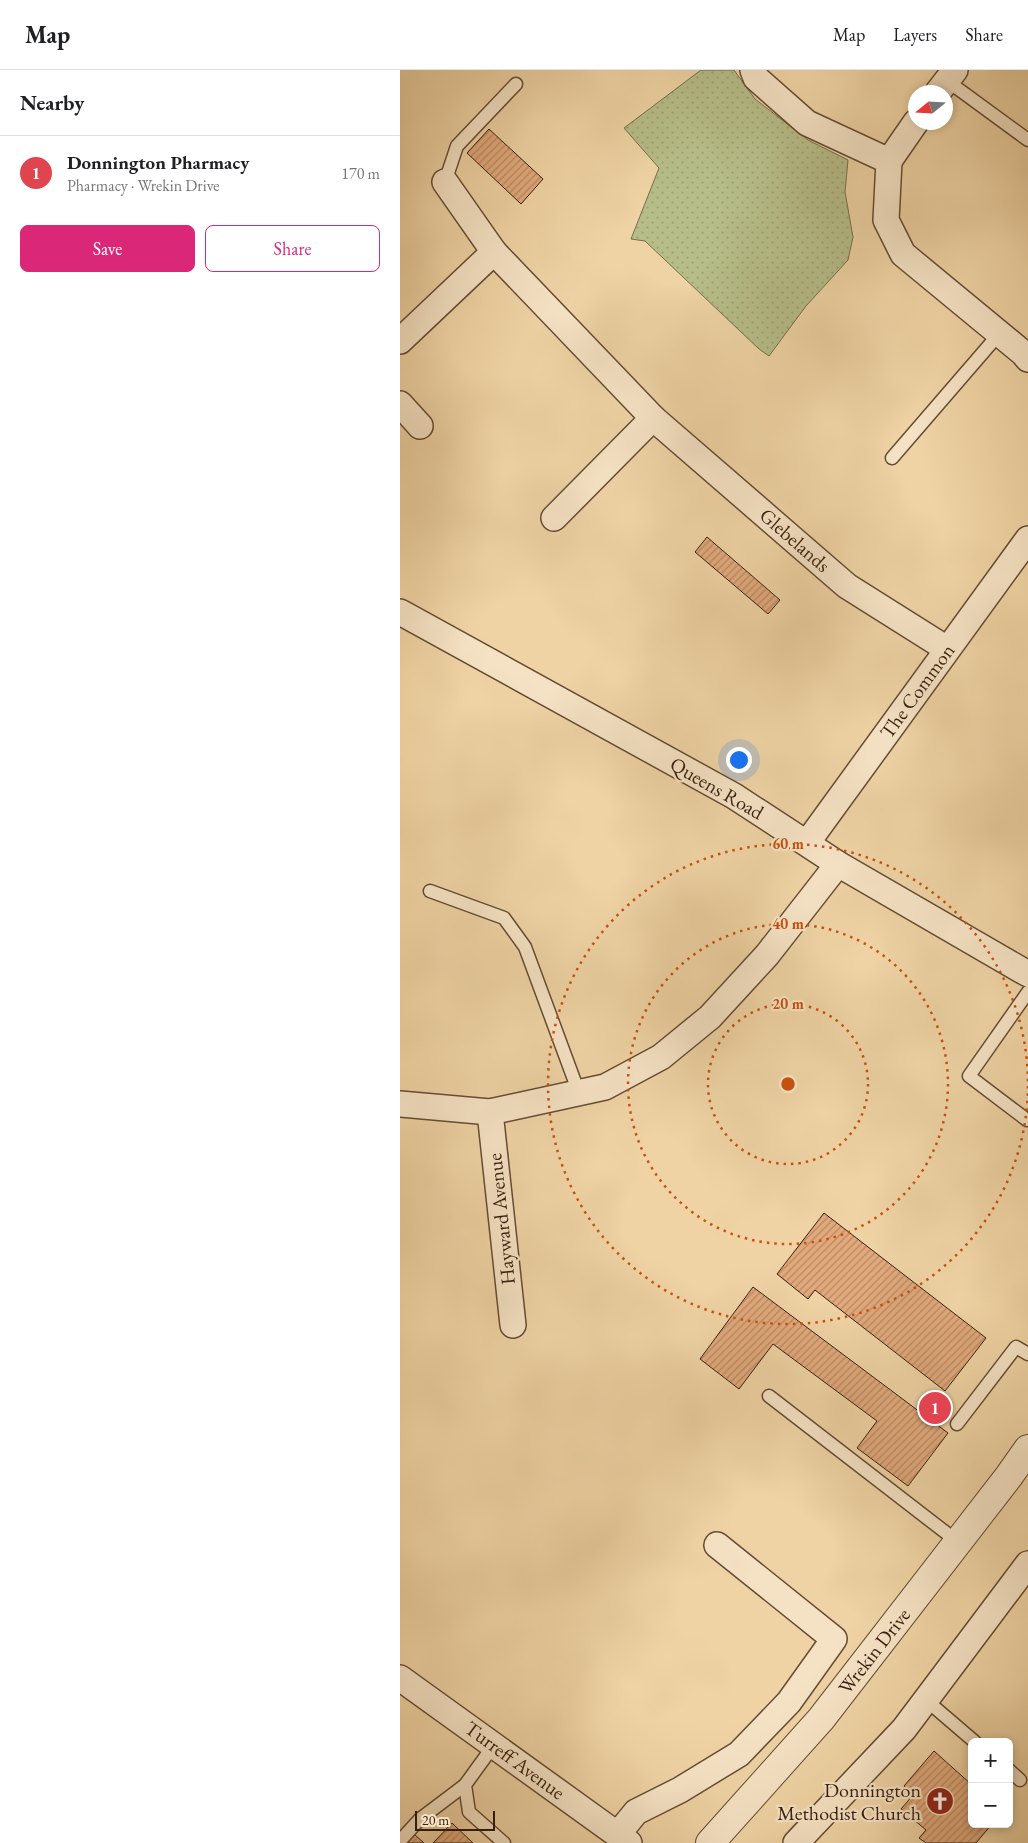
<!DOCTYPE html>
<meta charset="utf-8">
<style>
body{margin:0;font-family:"EB Garamond",serif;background:#f2f2f2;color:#202124}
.controls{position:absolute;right:15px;bottom:15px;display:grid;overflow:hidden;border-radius:8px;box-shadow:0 2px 8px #0003}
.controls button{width:45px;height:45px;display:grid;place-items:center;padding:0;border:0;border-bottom:1px solid #e0e0e0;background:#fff;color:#202124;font:25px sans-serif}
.compass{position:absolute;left:508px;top:15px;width:45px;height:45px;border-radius:50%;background:#fff;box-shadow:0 2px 8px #0003;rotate:252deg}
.scale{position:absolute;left:15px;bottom:12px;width:80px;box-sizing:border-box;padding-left:5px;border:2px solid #371f0f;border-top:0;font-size:14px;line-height:18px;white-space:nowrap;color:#371f0f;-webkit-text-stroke:4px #f5e2c4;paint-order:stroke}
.you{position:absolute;left:338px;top:689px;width:18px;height:18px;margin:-12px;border:4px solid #fff;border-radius:50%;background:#1a73e8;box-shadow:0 0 0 8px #1a73e833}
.badge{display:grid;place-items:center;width:32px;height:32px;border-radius:50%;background:#db2777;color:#fff;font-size:16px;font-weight:700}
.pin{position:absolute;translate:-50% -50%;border:2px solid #fff;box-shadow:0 1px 5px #0006}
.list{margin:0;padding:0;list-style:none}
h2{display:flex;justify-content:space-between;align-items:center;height:65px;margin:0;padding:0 20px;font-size:21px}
h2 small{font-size:16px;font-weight:400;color:#757577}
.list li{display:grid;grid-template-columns:32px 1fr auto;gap:15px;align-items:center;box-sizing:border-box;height:75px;padding:0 20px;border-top:1px solid #e0e0e0}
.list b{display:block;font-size:19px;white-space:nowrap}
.list p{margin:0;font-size:16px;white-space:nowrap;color:#757577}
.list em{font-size:16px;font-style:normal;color:#757577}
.actions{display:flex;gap:10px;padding:15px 20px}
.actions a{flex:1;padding:11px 0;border:1px solid #db2777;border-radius:8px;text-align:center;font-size:18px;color:#db2777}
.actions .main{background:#db2777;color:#fff}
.map{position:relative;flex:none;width:628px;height:1773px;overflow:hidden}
header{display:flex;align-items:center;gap:30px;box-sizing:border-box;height:70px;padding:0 25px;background:#fff;border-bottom:1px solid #e0e0e0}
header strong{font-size:24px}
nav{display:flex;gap:28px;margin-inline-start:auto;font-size:18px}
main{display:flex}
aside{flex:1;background:#fff}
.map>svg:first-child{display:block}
.grass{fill:url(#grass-dots);stroke:#766e4c}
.building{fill:url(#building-hatch);stroke:#371f0f}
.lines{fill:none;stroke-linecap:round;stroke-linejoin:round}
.service-casing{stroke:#654c34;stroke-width:15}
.minor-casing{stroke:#654c34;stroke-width:28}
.tertiary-casing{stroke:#654c34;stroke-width:30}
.service{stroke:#f5e2c4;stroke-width:12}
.minor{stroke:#f5e2c4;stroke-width:25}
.tertiary{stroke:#f5e2c4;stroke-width:28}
.ring{fill:none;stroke:#cd500c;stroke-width:2.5;stroke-dasharray:2.5 5}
.labels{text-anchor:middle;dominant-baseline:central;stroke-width:4.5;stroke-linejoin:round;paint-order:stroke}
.street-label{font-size:20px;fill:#371f0f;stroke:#f5e2c4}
.poi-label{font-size:20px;fill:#371f0f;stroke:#f5e2c4;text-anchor:end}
.centre{fill:#cd500c;stroke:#f5e2c4;stroke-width:2.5}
.ring-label{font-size:15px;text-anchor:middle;font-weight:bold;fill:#cd500c;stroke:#f5e2c4;stroke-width:4.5;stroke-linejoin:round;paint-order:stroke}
</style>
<header>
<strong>Map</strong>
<nav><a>Map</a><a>Layers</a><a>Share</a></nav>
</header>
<main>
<aside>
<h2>Nearby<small></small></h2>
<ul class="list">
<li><span class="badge" style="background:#e0444e">1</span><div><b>Donnington Pharmacy</b><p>Pharmacy · Wrekin Drive</p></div><em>170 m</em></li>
</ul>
<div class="actions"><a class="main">Save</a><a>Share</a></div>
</aside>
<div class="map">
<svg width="628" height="1773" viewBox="0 0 628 1773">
<defs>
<pattern id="grass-dots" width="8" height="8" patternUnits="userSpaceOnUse" patternTransform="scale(1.25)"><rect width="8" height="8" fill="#b6bd88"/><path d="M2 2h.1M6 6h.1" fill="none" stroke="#9da274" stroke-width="1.8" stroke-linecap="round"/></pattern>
<pattern id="building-hatch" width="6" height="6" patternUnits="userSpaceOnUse" patternTransform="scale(1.25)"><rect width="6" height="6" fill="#e1a97c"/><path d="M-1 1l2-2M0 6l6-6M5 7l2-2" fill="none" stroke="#b78964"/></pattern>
</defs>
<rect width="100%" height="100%" fill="#efd3a4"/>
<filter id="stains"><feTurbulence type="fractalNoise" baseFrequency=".004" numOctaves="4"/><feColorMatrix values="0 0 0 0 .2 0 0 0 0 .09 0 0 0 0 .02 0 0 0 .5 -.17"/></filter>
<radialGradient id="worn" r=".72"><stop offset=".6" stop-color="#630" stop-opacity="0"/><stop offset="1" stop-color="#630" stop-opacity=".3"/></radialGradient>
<path class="grass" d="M301,0h33l21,29 53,41 40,20 -3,32 8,45 -5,23 -42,46 -37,50 -10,-7 -114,-108 -14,-2 28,-71 -35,-40z"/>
<g class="building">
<path d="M89,59l54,50 -22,25 -54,-51z"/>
<path d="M307,467l73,63 -12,14 -73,-62z"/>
<path d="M424,1143l162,125 -41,53 -130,-101 -7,9 -31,-25z"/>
<path d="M353,1217l195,146 -40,53 -51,-38 20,-27 -104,-77 -34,45 -39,-30z"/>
<path d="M534,1681l38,34v39h20l-16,19h-50l-7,-5 7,-8 -25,-21 13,-15 -10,-8z"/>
<path d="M52,1753l21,20h-40z"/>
<path d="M14,1764l10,9h-18z"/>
</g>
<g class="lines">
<g class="service-casing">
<g id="service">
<path d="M546,10l82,60"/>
<path d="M45,112l12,-36 59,-62"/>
<path d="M492,388l107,-124"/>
<path d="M30,821l74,27 21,29 54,146"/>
<path d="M627,1050l-58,-44 59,-84"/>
<path d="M369,1326l189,146"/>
<path d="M557,1354l59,-77 12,7"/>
<path d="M526,1630l49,42"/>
<path d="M94,1675l-29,40 4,27 35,31"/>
<path d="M609,1700l11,10"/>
<path d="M0,1771l20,-22 45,-34"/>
</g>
</g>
<g class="minor-casing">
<g id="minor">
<path d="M353,0l3,8 51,45 82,38 27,-39"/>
<path d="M538,22l17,-22"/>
<path d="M489,91l-3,59 17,34 120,99 5,6"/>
<path d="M94,182l159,166 -99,100"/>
<path d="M0,271l94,-89 -49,-70"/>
<path d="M0,334l20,22"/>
<path d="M253,348l194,168 100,63"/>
<path d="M0,542l334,184 104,68 190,110"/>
<path d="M407,773l221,-304"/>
<path d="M0,1034l90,8"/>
<path d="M113,1255l-23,-213 115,-25 56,-30 49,-40 57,-62 71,-91"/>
<path d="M0,1608l229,165"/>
<path d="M218,1764l18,-22 44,-22 59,-36 50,-52 45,-63 -117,-94"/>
<path d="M396,1773l108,-114 124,-165"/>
</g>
</g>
<g class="tertiary-casing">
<path id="tertiary" d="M310,1773l111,-124 188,-243 19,-27"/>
</g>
<use href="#service" class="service"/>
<use href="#minor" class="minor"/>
<use href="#tertiary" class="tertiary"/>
</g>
<g class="ring">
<circle cx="388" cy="1014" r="80"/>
<circle cx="388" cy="1014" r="160"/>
<path d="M628 1016A240 240 0 1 1 628 1012"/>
</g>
<defs>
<g id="church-disc" transform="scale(1.4375)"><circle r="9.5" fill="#8f2418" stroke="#f5e2c4"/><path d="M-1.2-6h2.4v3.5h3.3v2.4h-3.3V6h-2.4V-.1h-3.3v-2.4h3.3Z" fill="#fff"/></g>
</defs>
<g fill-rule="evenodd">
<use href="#church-disc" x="540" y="1731"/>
</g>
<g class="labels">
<g class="street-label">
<text transform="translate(395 470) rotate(41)">Glebelands</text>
<text transform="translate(517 621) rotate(-54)">The Common</text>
<text transform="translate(317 718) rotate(30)">Queens Road</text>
<text transform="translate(101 1149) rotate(-96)">Hayward Avenue</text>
<text transform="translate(474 1581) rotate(-52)">Wrekin Drive</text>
<text transform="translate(115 1690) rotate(36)">Turreff Avenue</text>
</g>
<g class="poi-label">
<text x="521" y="1720">Donnington<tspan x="521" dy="23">Methodist Church</tspan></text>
</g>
</g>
<circle cx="388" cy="1014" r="8" class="centre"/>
<g class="ring-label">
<text x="388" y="779">60 m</text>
<text x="388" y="859">40 m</text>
<text x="388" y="939">20 m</text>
</g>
<rect width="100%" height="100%" filter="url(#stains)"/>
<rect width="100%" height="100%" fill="url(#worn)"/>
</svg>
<div class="controls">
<button>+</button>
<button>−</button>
</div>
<svg class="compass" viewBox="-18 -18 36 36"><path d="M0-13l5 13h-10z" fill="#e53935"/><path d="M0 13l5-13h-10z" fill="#757577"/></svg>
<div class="scale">20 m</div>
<div class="you"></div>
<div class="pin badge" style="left:535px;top:1338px;background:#e0444e">1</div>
</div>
</main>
